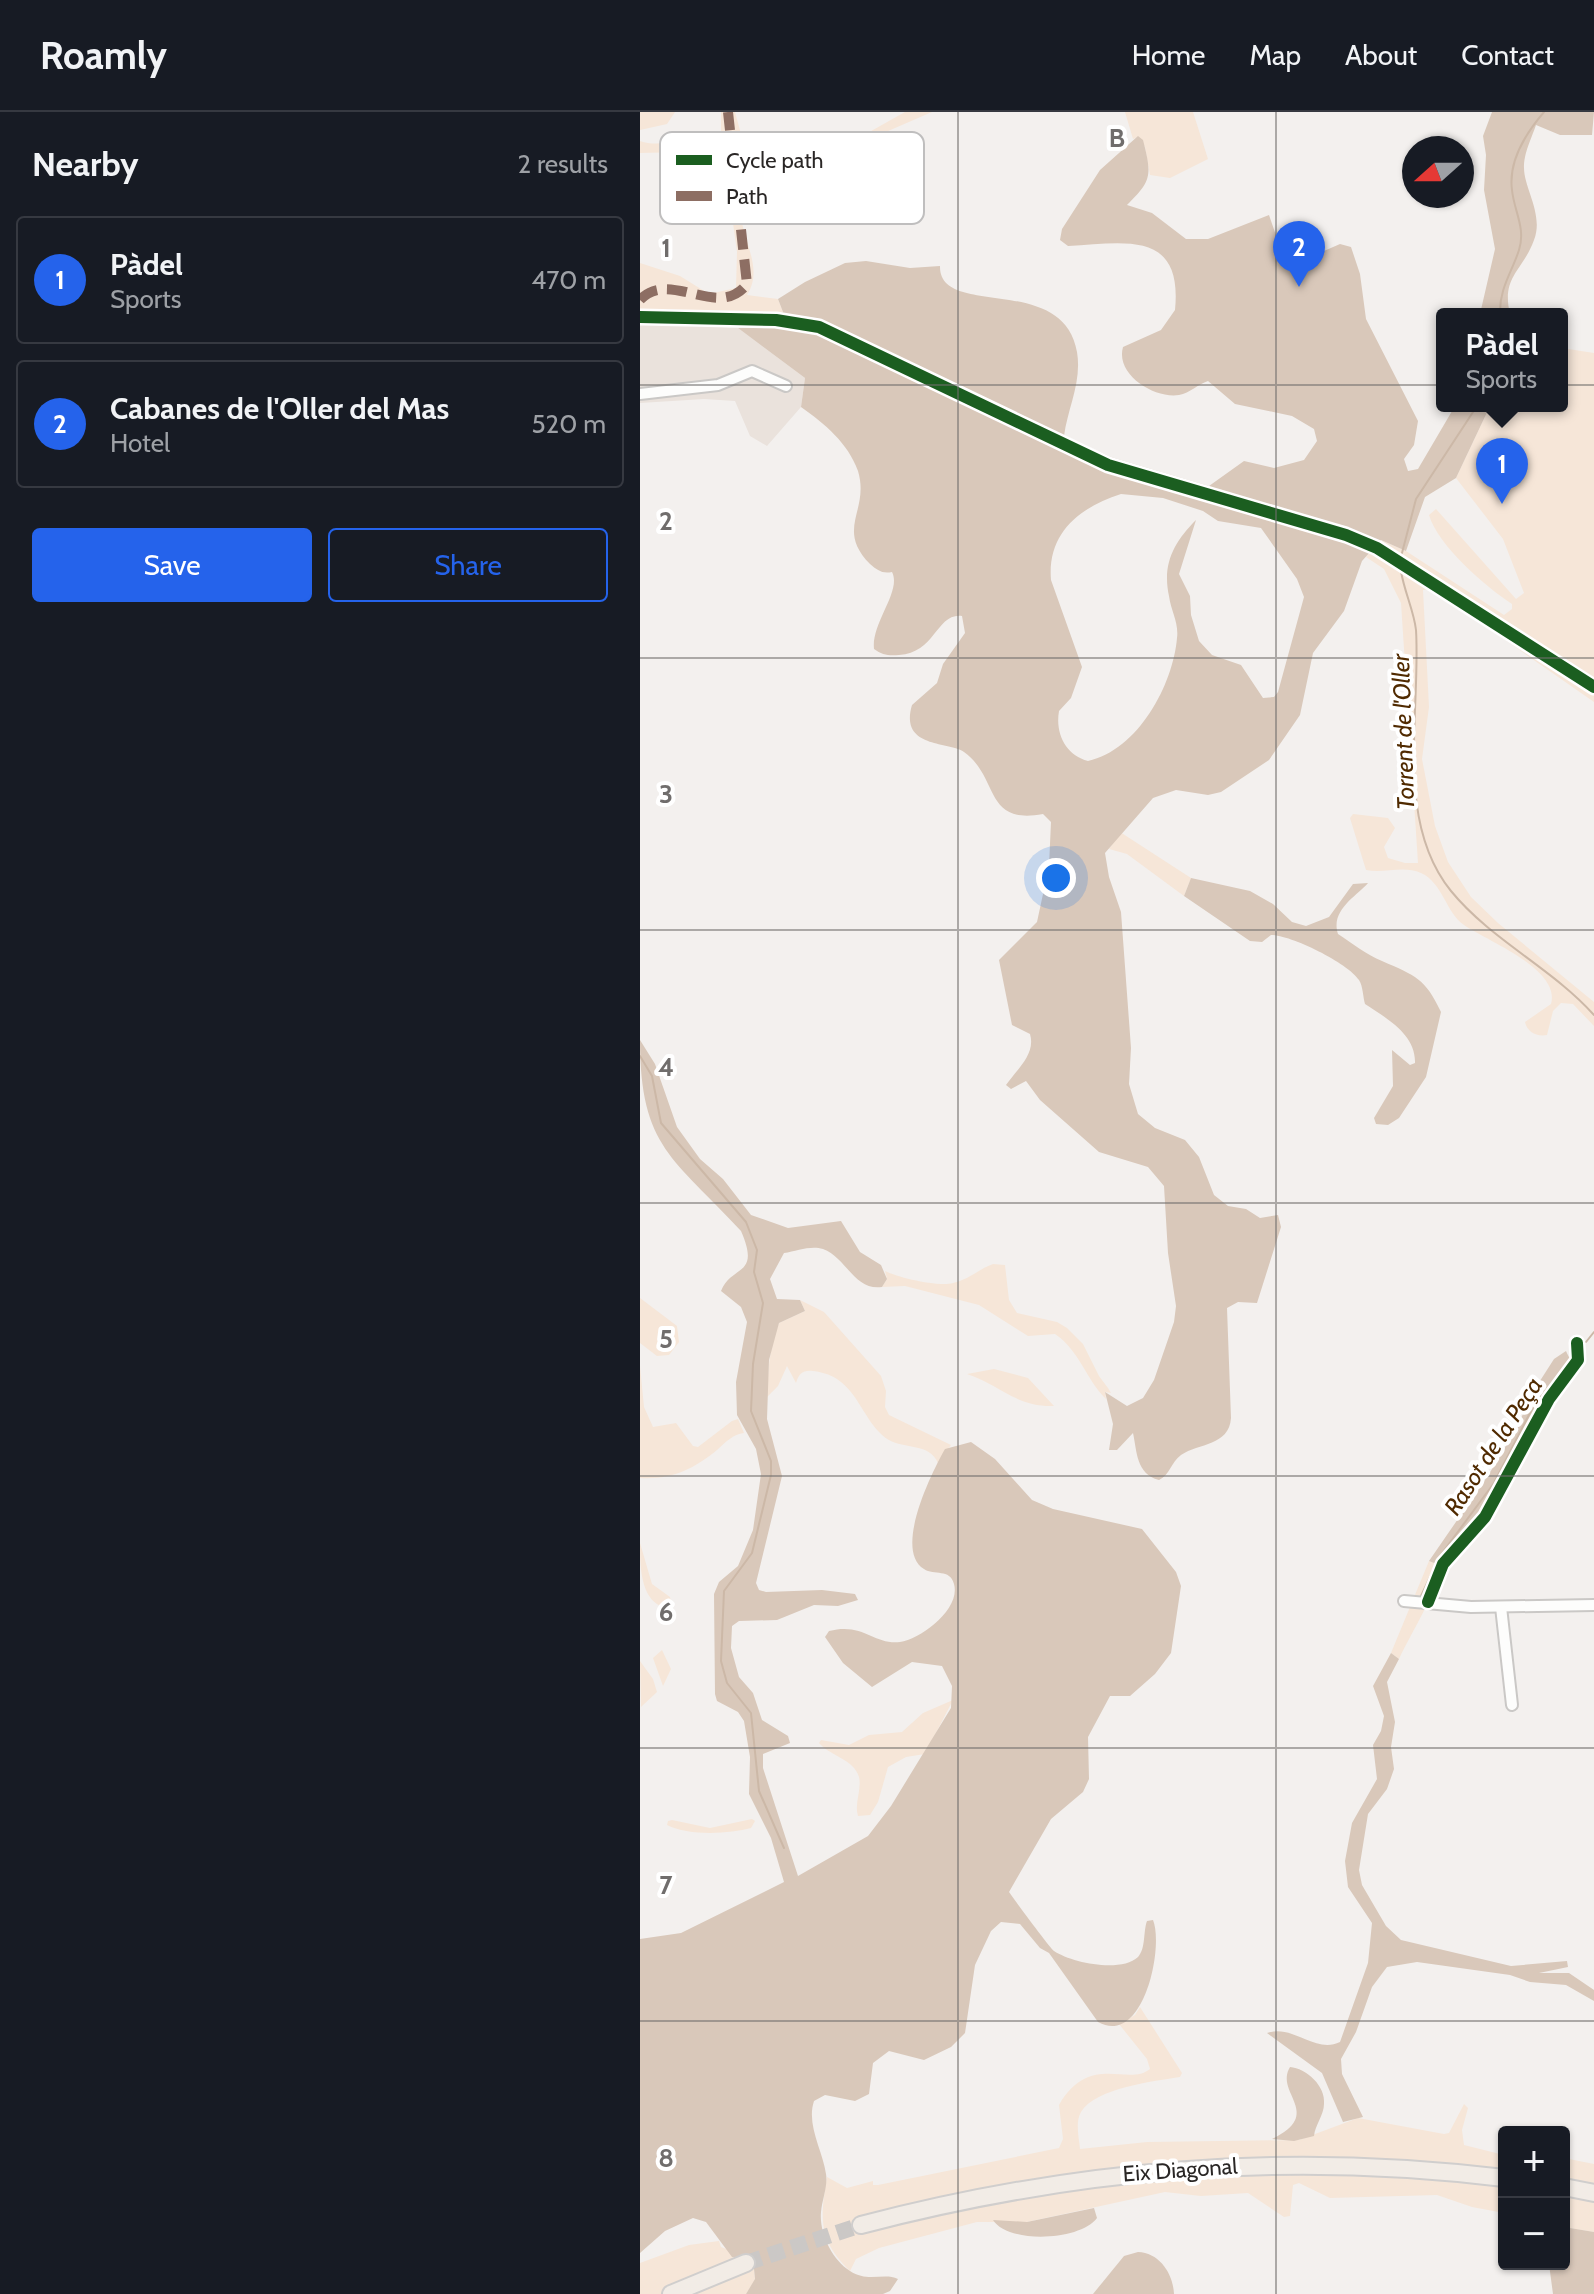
<!DOCTYPE html>
<meta charset="utf-8">
<style>
body{margin:0;font-family:Cabin,sans-serif;background:#20242c;color:#f1f3f6}
.controls{position:absolute;right:24px;bottom:24px;display:grid;overflow:hidden;border-radius:8px;box-shadow:0 2px 6px #0004}
.controls button{width:72px;height:72px;display:grid;place-items:center;padding:0;border:0;border-bottom:2px solid #363941;background:#171b24;color:#f1f3f6;font:40px sans-serif}
.compass{position:absolute;left:762px;top:24px;width:72px;height:72px;border-radius:50%;background:#171b24;box-shadow:0 2px 6px #0004;rotate:249deg}
.you{position:absolute;left:416px;top:766px;width:28px;height:28px;margin:-20px;border:6px solid #fff;border-radius:50%;background:#1a73e8;box-shadow:0 0 0 12px #1a73e833}
.badge{display:grid;place-items:center;width:52px;height:52px;border-radius:50%;background:#2563eb;color:#fff;font-size:26px;font-weight:700}
.pin{position:absolute;translate:-50% -66px;filter:drop-shadow(0 2px 4px #0008)}
.pin::after{content:'';position:absolute;top:42px;width:28px;height:24px;background:inherit;clip-path:polygon(0 0,100% 0,50% 100%)}
.popup{position:absolute;left:796px;top:196px;width:132px;height:104px;box-sizing:border-box;display:grid;place-content:center;border-radius:8px;background:#171b24;filter:drop-shadow(0 2px 6px #0005);font-size:26px;white-space:nowrap;color:#9ea1a6}
.popup b{font-size:30px;color:#f1f3f6}
.popup::after{content:'';position:absolute;left:50%;top:100%;margin-left:-16px;border:16px solid transparent;border-top-color:#171b24}
.list{margin:0;padding:0;list-style:none}
h2{display:flex;justify-content:space-between;align-items:center;height:104px;margin:0;padding:0 32px;font-size:34px}
h2 small{font-size:26px;font-weight:400;color:#9ea1a6}
.list li{display:grid;grid-template-columns:52px 1fr auto;gap:24px;align-items:center;box-sizing:border-box;height:128px;margin:0 16px 16px;padding:0 16px;border:2px solid #363941;border-radius:8px}
.list b{display:block;font-size:30px;white-space:nowrap}
.list p{margin:0;font-size:26px;white-space:nowrap;color:#9ea1a6}
.list em{font-size:26px;font-style:normal;color:#9ea1a6}
.actions{display:flex;gap:16px;padding:24px 32px}
.actions a{flex:1;padding:18px 0;border:2px solid #2563eb;border-radius:8px;text-align:center;font-size:28px;color:#2563eb}
.actions .main{background:#2563eb;color:#fff}
.map{position:relative;flex:none;width:954px;height:2182px;overflow:hidden}
header{display:flex;align-items:center;gap:48px;box-sizing:border-box;height:112px;padding:0 40px;background:#171b24;border-bottom:2px solid #363941}
header strong{font-size:38px}
nav{display:flex;gap:44px;margin-inline-start:auto;font-size:28px}
main{display:flex}
aside{flex:1;background:#171b24}
.map>svg:first-child{display:block}
.built{fill:#eae2dc}
.green{fill:#f6e6d8}
.forest{fill:#d9c8ba;fill-rule:evenodd}
.lines{fill:none;stroke-linecap:round;stroke-linejoin:round}
.stream{stroke:#ccb8a7;stroke-width:2}
.trunk-tunnel{stroke:#cbc8c6;stroke-width:16;stroke-dasharray:16 8;stroke-linecap:butt}
.minor-casing{stroke:#cac8c6;stroke-width:14}
.tertiary-casing{stroke:#cac8c6;stroke-width:16}
.trunk-casing{stroke:#d0cecd;stroke-width:20}
.minor{stroke:#fdfdfc;stroke-width:10}
.tertiary{stroke:#fdfdfc;stroke-width:12}
.trunk{stroke:#f2ece6;stroke-width:16}
.quiet{stroke:#8d6e63;stroke-width:10;stroke-dasharray:20 10;stroke-linecap:butt}
.cycleway-casing{stroke:#fff;stroke-width:17}
.cycleway{stroke:#1b5e20;stroke-width:12}
.grid{fill:none;stroke:#706d6c;stroke-width:2;stroke-opacity:0.55}
.labels{text-anchor:middle;dominant-baseline:central;stroke-width:8;stroke-linejoin:round;paint-order:stroke}
.street-label{font-size:22px;fill:#2a2726;stroke:#fff}
.water-label{font-size:24px;font-style:italic;fill:#502a00;stroke:#fff}
.key{fill:#fff;stroke:#bfbebe;stroke-width:2}
.key-label{font-size:22px;fill:#2a2726}
.grid-label{font-size:26px;text-anchor:middle;font-weight:bold;fill:#706d6c;stroke:#fff;stroke-width:8;stroke-linejoin:round;paint-order:stroke}
</style>
<header>
<strong>Roamly</strong>
<nav><a>Home</a><a>Map</a><a>About</a><a>Contact</a></nav>
</header>
<main>
<aside>
<h2>Nearby<small>2 results</small></h2>
<ul class="list">
<li><span class="badge">1</span><div><b>Pàdel</b><p>Sports</p></div><em>470 m</em></li>
<li><span class="badge">2</span><div><b>Cabanes de l'Oller del Mas</b><p>Hotel</p></div><em>520 m</em></li>
</ul>
<div class="actions"><a class="main">Save</a><a>Share</a></div>
</aside>
<div class="map">
<svg width="954" height="2182" viewBox="0 0 954 2182">
<rect width="100%" height="100%" fill="#f3f0ee"/>
<path class="built" d="M0,210l98,6 67,50 -4,29 -34,39 -17,-10 -15,-35 -31,-2 -64,4z"/>
<g class="green">
<path d="M0,0h35l-8,12 -27,6z"/>
<path d="M81,0h14l6,22 78,7 15,-4 9,6 21,-8 41,-23h27l-90,39 -92,-7c-11,8 -11,64 -8,79 5,25 20,48 5,72l31,4 5,13 -17,16 -126,-6v-59l40,13 29,18 27,-6 1,-36 -14,-101 -83,2v-12c26,9 54,-9 81,-6z"/>
<path d="M485,0h68l15,47 -38,19 -20,-3 -5,-28 -7,-10 -5,2z"/>
<path d="M922,236l32,5v349l-162,-113 -9,1 6,117 -7,52 13,67 13,36 23,35 27,26 96,79v24l-21,-22 -12,-1 -8,8 -6,24c-10,2 -20,-3 -22,-13l26,-18c10,-35 -64,-63 -87,-79 -18,-12 -21,-42 -43,-52 -18,-8 -37,1 -55,-3l-16,-52 3,-4 35,4 7,10 -11,19 4,11 17,5h13l-17,-260 -17,-34 -18,-12 15,-17 25,11 98,64 8,-6v-5c-26,-17 -74,-58 -83,-89l7,-6 80,90 8,-6 -21,-54 -47,-61 34,-72h72z"/>
<path d="M480,720l71,46 -7,18 -57,-42 -18,-5z"/>
<path d="M353,1152l12,1 4,35 8,13 40,9 10,6 16,16 16,32 9,12 3,5 -6,-1 1,7c-21,-21 -26,-48 -51,-65l-27,2 -49,-31 -74,-19 -23,1 5,-8 -2,-8c14,7 54,16 68,12 15,-3 26,-14 40,-19z"/>
<path d="M0,1186l37,28 2,16 -10,13 -12,1 -17,-13z"/>
<path d="M160,1188l24,12 57,64 5,15 -1,16 4,8 62,30 -13,18c-8,-20 -34,-14 -49,-23 -30,-19 -30,-64 -76,-69 -11,-1 -14,3 -17,12l-9,-17 -9,20 -11,11c1,-25 2,-50 12,-74l26,-12z"/>
<path d="M0,1254l4,41 9,20 23,-4 17,23 5,1 34,-26 6,-2 6,14c-11,1 -18,9 -27,17 -23,19 -46,30 -77,28z"/>
<path d="M354,1257l34,9 26,28c-38,1 -54,-21 -87,-32z"/>
<path d="M0,1431l12,41 18,13 2,11c-32,0 -32,-42 -32,-65z"/>
<path d="M789,1449l10,4c-5,35 -25,62 -40,94l-8,-6z"/>
<path d="M22,1538l9,19 -8,17 -10,-28z"/>
<path d="M0,1549l13,18 4,13 -16,15z"/>
<path d="M313,1588l-28,54 -19,3 -18,10 -10,35 -8,13 -12,1c-4,-13 4,-26 1,-39 -5,-18 -29,-21 -40,-34l2,-3 28,5 20,-10 33,-3 21,-19z"/>
<path d="M112,1707l3,2 -4,7c-22,6 -63,8 -84,-3l1,-4 4,-1 38,8z"/>
<path d="M500,1895l42,66 -2,4c-25,4 -85,11 -99,35 -6,10 -2,26 -1,37l67,-7 152,-2 59,-22 86,16 5,-1 15,-29 4,4 -6,22 2,15 40,10v58l-32,-6 -35,-12 -107,3 -31,-15 -6,2 -3,31 -6,1 -36,-24 -47,3 -36,-4 -138,30h-50l-98,26 -23,11 -6,12c-32,-31 -30,-52 -23,-94l20,11 26,-7v4h5l181,-37 4,-9 -4,-34c31,-53 69,-18 91,-36l-3,-10 -28,-35 16,-9z"/>
<path d="M924,2046l30,6v68l-30,-5z"/>
<path d="M79,2129l2,6 32,12 2,21 -9,14h-106v-31l49,-18z"/>
</g>
<g class="forest">
<path d="M852,0h102l-2,23h-32l-24,-10c-4,12 -13,30 -12,43 0,20 20,47 10,72 -11,31 -33,36 -24,74h-30l15,-65 -11,-59 2,-35 -3,-19z"/>
<path d="M498,24l5,4c9,35 9,41 -16,65l25,8 34,26h22l61,-24 10,29 22,17 39,-17 11,3 9,27 6,45 52,102 -4,24 -10,14 4,12 10,-2 37,-63h35l-34,72 -31,19 -19,54 -25,-11 -19,21 -18,50 -31,42 -13,62 -31,45 -48,32 -13,3 -32,-5 -23,8 -48,55 4,24 12,35 10,136 -2,36 9,30 17,14 30,12 14,17 15,38 14,11 18,3 14,9 18,-3 3,12 -24,76 -19,-1 -11,6 4,110c-2,28 -32,25 -50,37 -10,7 -11,20 -22,25 -23,-6 -22,-29 -26,-47l-16,17h-8l4,-26 -8,-32 22,14 16,-8 11,-18 20,-58 2,-16 -8,-53 -4,-67 -16,-19 -49,-15 -59,-52 -14,-19 -15,8 -5,-4c11,-16 30,-31 24,-51l-18,-9 -13,-65 38,-38 12,-56 2,-44 -8,-8c-60,11 -43,-36 -79,-62 -15,-11 -65,-3 -52,-47l25,-22 6,-19 22,-31 -3,-17c-26,-3 -26,37 -63,39 -10,1 -17,0 -25,-6 -3,-26 28,-58 18,-77 -10,2 -15,-2 -22,-8 -35,-36 0,-53 -12,-93 -10,-28 -33,-47 -57,-64l4,-29 -67,-50 28,-1 17,-15 -5,-13 27,-17 40,-19 21,-2 44,7 30,-2c-1,53 123,6 137,86 5,30 -9,55 -13,84l47,21 98,29 35,-25 30,7 30,-8 13,-19 -3,-12 -22,-13 -57,-12 -27,-23c-10,3 -18,12 -29,14 -24,4 -64,-20 -56,-48l38,-17 14,-20c8,-81 -51,-67 -107,-64l-8,-6 2,-11 38,-59zM481,382l42,4 40,13 15,10 43,7 36,51 7,18 -26,95 -4,5 -11,1 -22,-33 -29,-10 -13,-14 -8,-26 -1,-19 -11,-22 17,-54c-22,22 -34,44 -27,76 2,15 10,27 8,42 -4,47 -39,112 -89,123 -22,-6 -33,-27 -29,-50l12,-13 11,-31 -31,-87c-4,-47 29,-73 70,-86z"/>
<path d="M551,766l59,13 23,13 19,18 14,4 23,-9 24,-33 15,-1c-11,13 -38,27 -30,51 14,9 29,21 44,27 34,15 43,17 59,51l-15,65 -27,41 -11,7 -12,-1 -2,-6 19,-32 -1,-36 18,15 5,-2c1,-29 -29,-45 -50,-59 -2,-7 -2,-18 -6,-24 -11,-17 -68,-45 -88,-45l-9,7 -12,-1 -66,-45z"/>
<path d="M0,928l15,24 22,63 23,32 23,20 28,36 37,13 53,-7 19,31 21,13 6,14 -5,8c-28,4 -36,-30 -59,-38 -12,-4 -26,2 -39,4l-14,26 7,20 23,1 5,11 -26,12 -10,37 -2,59 15,57 -26,107 3,7 7,2 56,-2 33,4 3,6 -20,6 -24,-1 -37,15 -38,1 -7,5 -1,22 8,29 14,16 9,27 26,16 2,7 -27,11v14l35,108 70,-40 23,-30 60,-98 1,-22 -10,-20 -30,-4 -40,25 -29,-24 -18,-26 4,-6c34,-9 45,14 71,11 21,-3 61,-33 54,-58 -4,-16 -20,-8 -30,-15 -31,-19 8,-97 21,-120l26,-7 24,17 37,41 21,9 89,20 34,43 5,14 -10,67 -16,21 -25,22h-20l-22,41 1,42 -6,13 -32,27 -42,73c2,3 41,56 45,59 18,12 67,22 84,6 8,-9 5,-25 9,-36l6,-1c11,26 -9,127 -55,102l-49,-69 -9,-5 -20,-24 -19,-2 -10,9 -16,34 -10,68 -14,14 -27,13 -35,-9 -16,12 -4,31 -14,7 -30,-6 -11,6c-8,24 9,50 12,73 2,12 -4,26 -5,38 -2,21 11,48 29,59 18,12 34,1 48,8l-8,12 -7,3h-137l9,-15 -2,-20 -21,-2 -26,-35 -13,-4 -28,13 -25,22v-314l41,-6 103,-51 -13,-44 -22,-44 1,-37 -6,-36 -6,-9 -21,-11 -2,-7 -1,-100 5,-12 19,-16 15,-36 8,-56 -5,-25 -19,-34 -1,-33 11,-60 -6,-15 -20,-16c11,-27 40,-14 20,-60 -67,-73 -101,-83 -101,-191z"/>
<path d="M926,1239c3,7 9,15 8,23 -1,8 -24,31 -29,40 -31,56 -49,115 -106,151l-10,-4 60,-87 30,-50 10,-26 25,-39z"/>
<path d="M751,1541l8,6 -12,23 8,40 -4,25 3,22 -7,20 -19,25 -9,56 3,15 24,41 15,14 110,26 56,-5 1,6 -29,6h30l25,17v11l-28,-16 -36,-3 -20,-7 -93,-13 -30,5 -15,20 -16,45 -15,27 1,15 21,43 -20,5 -21,-49 -55,-40c26,-9 48,21 73,9l28,-79 4,-40 -24,-36 -3,-26 7,-38 25,-44 -4,-34 8,-14 3,-15 -11,-30z"/>
<path d="M650,1955c16,1 36,19 34,37 0,11 -9,21 -10,32l-20,5 -22,-2c53,-25 2,-46 18,-72z"/>
<path d="M454,2096l3,10c-17,23 -89,26 -104,2l34,2z"/>
<path d="M924,2115l30,5v62h-41l-4,-30h15z"/>
<path d="M498,2140c22,1 35,22 36,42h-81l31,-38z"/>
</g>
<g class="lines">
<g class="stream">
<path d="M860,202c-1,-25 12,-42 19,-64 7,-22 -5,-39 -7,-60 -4,-29 14,-57 32,-78"/>
<path d="M762,441l14,-54 61,-93"/>
<path d="M761,459c3,20 13,40 15,59 5,83 -22,191 35,261 40,49 101,77 143,124"/>
<path d="M0,944l12,20 9,47 85,99 11,28 -3,22 9,31 -10,61 -2,47 20,50v14l-19,78 -28,38 -3,70 6,22 24,30 8,78 25,57"/>
<path d="M946,1230l8,-10"/>
<path d="M781,1484l19,-40 54,-73 39,-76 39,-49"/>
</g>
<path class="trunk-tunnel" d="M106,2151l115,-38"/>
<g class="minor-casing">
<g id="minor">
<path d="M0,282l78,-9 34,-14 34,15"/>
<path d="M764,1489l67,6 123,-2"/>
<path d="M788,1490l15,-38 42,-47 64,-118 29,-39 -1,-17"/>
<path d="M861,1495l11,98"/>
</g>
</g>
<g class="tertiary-casing">
<path id="tertiary" d="M0,205l136,3 43,7 289,138 238,70 31,13 217,139"/>
</g>
<g class="trunk-casing">
<g id="trunk">
<path d="M924,2075l30,6"/>
<path d="M221,2113c214,-56 422,-74 643,-47"/>
<path d="M31,2182l75,-31"/>
</g>
</g>
<use href="#minor" class="minor"/>
<use href="#tertiary" class="tertiary"/>
<use href="#trunk" class="trunk"/>
<path class="quiet" d="M0,188c29,-32 79,21 107,-16l-19,-172"/>
<g class="cycleway-casing">
<g id="cycleway">
<path d="M0,205l136,3 43,7 289,138 238,70 31,13 217,139"/>
<path d="M788,1490l15,-38 42,-47 64,-118 29,-39 -1,-17"/>
</g>
</g>
<use href="#cycleway" class="cycleway"/>
</g>
<path class="grid" d="M318,0v2182M636,0v2182M0,273h954M0,546h954M0,818h954M0,1091h954M0,1364h954M0,1636h954M0,1909h954"/>
<g class="labels">
<g class="street-label">
<text transform="translate(540 2058) rotate(-4)">Eix Diagonal</text>
</g>
<g class="water-label">
<text transform="translate(763 620) rotate(-92)">Torrent de l'Oller</text>
<text transform="translate(853 1334) rotate(-57)">Rasot de la Peça</text>
</g>
</g>
<rect x="20" y="20" width="264" height="92" rx="12" class="key"/>
<rect x="36" y="43" width="36" height="10" fill="#1b5e20"/>
<rect x="36" y="79" width="36" height="10" fill="#8d6e63"/>
<g class="key-label">
<text x="86" y="56">Cycle path</text>
<text x="86" y="92">Path</text>
</g>
<g class="grid-label">
<text x="477" y="35">B</text>
<text x="26" y="145">1</text>
<text x="26" y="418">2</text>
<text x="26" y="691">3</text>
<text x="26" y="964">4</text>
<text x="26" y="1236">5</text>
<text x="26" y="1509">6</text>
<text x="26" y="1782">7</text>
<text x="26" y="2055">8</text>
</g>
</svg>
<div class="controls">
<button>+</button>
<button>−</button>
</div>
<svg class="compass" viewBox="-18 -18 36 36"><path d="M0-13l5 13h-10z" fill="#e53935"/><path d="M0 13l5-13h-10z" fill="#9ea1a6"/></svg>
<div class="you"></div>
<div class="pin badge" style="left:862px;top:392px">1</div>
<div class="popup"><b>Pàdel</b>Sports</div>
<div class="pin badge" style="left:659px;top:175px">2</div>
</div>
</main>
